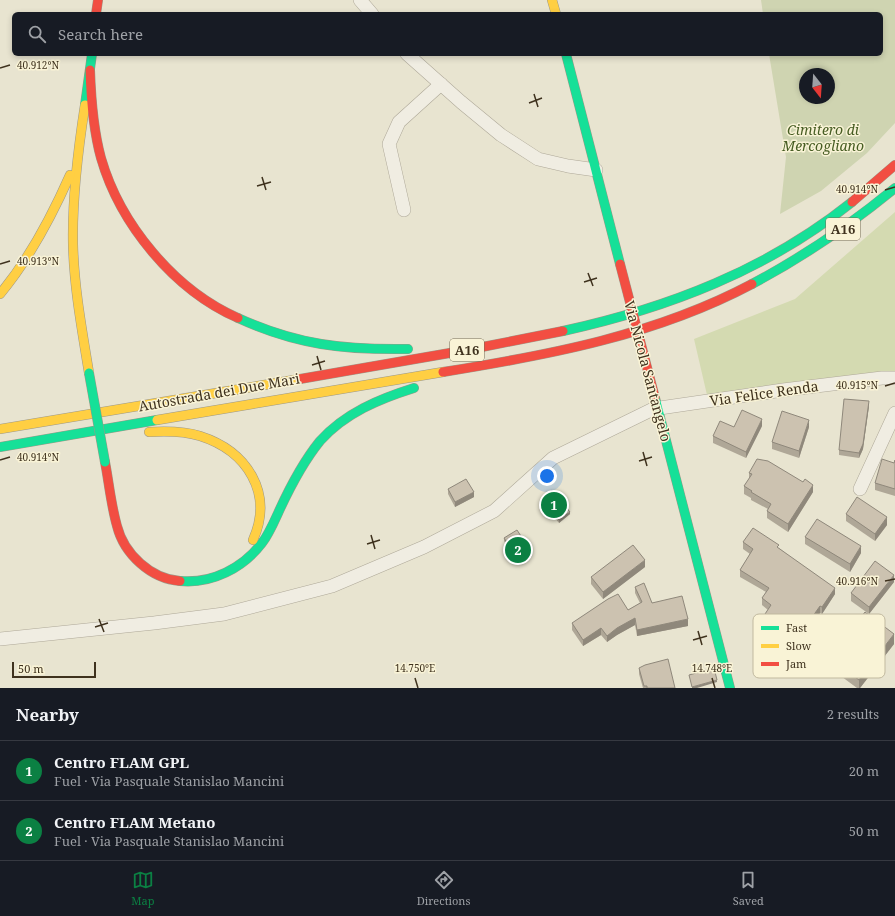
<!DOCTYPE html>
<meta charset="utf-8">
<style>
body{margin:0;font-family:"Noto Serif",serif;background:#242831;color:#f1f3f6}
.compass{position:absolute;left:799px;top:68px;width:36px;height:36px;border-radius:50%;background:#171b24;box-shadow:0 2px 6px #0003;rotate:163deg}
.scale{position:absolute;left:12px;bottom:10px;width:84px;box-sizing:border-box;padding-left:4px;border:2px solid #3f321e;border-top:0;font-size:11px;line-height:14px;white-space:nowrap;color:#3f321e;-webkit-text-stroke:3px #f9f3d6;paint-order:stroke}
.you{position:absolute;left:547px;top:476px;width:14px;height:14px;margin:-10px;border:3px solid #fff;border-radius:50%;background:#1a73e8;box-shadow:0 0 0 6px #1a73e833}
.badge{display:grid;place-items:center;width:26px;height:26px;border-radius:50%;background:#0b8043;color:#fff;font-size:13px;font-weight:700}
.pin{position:absolute;translate:-50% -50%;border:2px solid #fff;box-shadow:0 1px 4px #0006}
.list{margin:0;padding:0;list-style:none}
h2{display:flex;justify-content:space-between;align-items:center;height:52px;margin:0;padding:0 16px;font-size:17px}
h2 small{font-size:13px;font-weight:400;color:#9ea1a6}
.list li{display:grid;grid-template-columns:26px 1fr auto;gap:12px;align-items:center;box-sizing:border-box;height:60px;padding:0 16px;border-top:1px solid #363941}
.list b{display:block;font-size:15px;white-space:nowrap}
.list p{margin:0;font-size:13px;white-space:nowrap;color:#9ea1a6}
.list em{font-size:13px;font-style:normal;color:#9ea1a6}
.icon{flex:none;width:22px;height:22px;fill:none;stroke:currentColor;stroke-width:2;stroke-linecap:round;stroke-linejoin:round}
.map{position:relative;flex:none;width:895px;height:688px;overflow:hidden}
.search{position:absolute;background:#171b24;box-shadow:0 2px 6px #0003;left:12px;right:12px;top:12px;height:44px;display:flex;align-items:center;gap:10px;box-sizing:border-box;padding:0 14px;border-radius:6px;color:#9ea1a6;font-size:15px}
.sheet{height:172px;background:#171b24}
nav{display:flex;justify-content:space-around;align-items:center;box-sizing:border-box;height:56px;border-top:1px solid #363941;background:#171b24;font-size:11px;color:#9ea1a6}
nav a{display:grid;justify-items:center;gap:2px}
nav .on{color:#0b8043}
.map>svg:first-child{display:block}
.green{fill:#d4dab1}
.cemetery{fill:#cfd4b1;fill-rule:evenodd}
.lines{fill:none;stroke-linecap:round;stroke-linejoin:round}
.street-casing{stroke:#aea898;stroke-width:14}
.fast-casing{stroke:#9d9888;stroke-width:10}
.slow-casing{stroke:#9d9888;stroke-width:10}
.jam-casing{stroke:#9d9888;stroke-width:10}
.street{stroke:#f0ede2;stroke-width:13}
.fast{stroke:#16e098;stroke-width:9}
.slow{stroke:#ffcf43;stroke-width:9}
.jam{stroke:#f24e42;stroke-width:9}
.fast-bridge-casing{stroke:#9d9888;stroke-width:10;stroke-linecap:butt}
.jam-bridge-casing{stroke:#9d9888;stroke-width:10;stroke-linecap:butt}
.fast-bridge{stroke:#16e098;stroke-width:9}
.jam-bridge{stroke:#f24e42;stroke-width:9}
.wall{fill:#afa797}
.shaded-wall{fill:#8f887b}
.building{fill:#ccc2b0;stroke:#8f887b}
.ticks{fill:none;stroke:#3f321e;stroke-width:1.5}
.labels{text-anchor:middle;dominant-baseline:central;stroke-width:3;stroke-linejoin:round;paint-order:stroke}
.shield{fill:#f9f3d6;stroke:#776c55;stroke-width:1}
.shield-label{font-size:13px;font-weight:bold;fill:#3f321e}
.park-label{font-size:14px;font-style:italic;fill:#475d23;stroke:#f9f3d6}
.street-label{font-size:14px;fill:#3f321e;stroke:#f9f3d6}
.key{fill:#f9f3d6;stroke:#c1b99f;stroke-width:1}
.key-label{font-size:11px;fill:#3f321e}
.ticks-label{font-size:10px;text-anchor:middle;fill:#3f321e;stroke:#f9f3d6;stroke-width:3;stroke-linejoin:round;paint-order:stroke}
</style>
<div class="map">
<svg width="895" height="688" viewBox="0 0 895 688">
<rect width="100%" height="100%" fill="#e8e4d0"/>
<path class="green" d="M895,212v162l-188,21 -13,-56 101,-40z"/>
<path class="cemetery" d="M761,0h134v123l-28,30 -46,38 -41,23 6,-57 -17,-103h112v-40h-118zM805,74h24v24h-24z"/>
<g class="lines">
<g class="street-casing">
<g id="street">
<path d="M360,0l12,14"/>
<path d="M407,54l54,48 40,33 37,24 30,7 28,4"/>
<path d="M404,210l-15,-66 10,-22 42,-38"/>
<path d="M860,489l35,-76"/>
<path d="M0,639l154,-16 70,-9 108,-28 92,-39 70,-36 59,-53 100,-49 130,-19 99,-12h13"/>
</g>
</g>
<g class="fast-casing">
<g id="fast">
<path d="M566,54l54,210"/>
<path d="M85,105l7,-51"/>
<path d="M752,284c51,-27 98,-59 143,-96"/>
<path d="M238,318c59,27 106,32 170,31"/>
<path d="M563,331c105,-23 204,-61 289,-129"/>
<path d="M655,398l75,290"/>
<path d="M0,447l157,-27"/>
<path d="M180,581c32,3 63,-13 82,-38 7,-9 12,-21 17,-32 11,-24 24,-49 41,-70 25,-28 59,-42 94,-53"/>
</g>
</g>
<g class="slow-casing">
<g id="slow">
<path d="M552,0l4,14"/>
<path d="M85,105c-7,45 -13,92 -12,139 1,43 9,86 16,129"/>
<path d="M0,294c30,-36 51,-76 70,-119"/>
<path d="M157,420l286,-48"/>
<path d="M0,429l300,-50"/>
<path d="M149,432c17,-1 35,-1 51,4 47,15 74,57 53,104"/>
</g>
</g>
<g class="jam-casing">
<g id="jam">
<path d="M96,14l2,-14"/>
<path d="M90,70c1,29 3,59 11,88 19,66 73,132 137,160"/>
<path d="M852,202l43,-37"/>
<path d="M443,372c106,-17 213,-37 309,-88"/>
<path d="M300,379l167,-29 96,-19"/>
<path d="M105,462c4,21 6,43 12,64 7,28 34,53 63,55"/>
</g>
</g>
<use href="#street" class="street"/>
<use href="#fast" class="fast"/>
<use href="#slow" class="slow"/>
<use href="#jam" class="jam"/>
<g class="fast-bridge-casing">
<path id="fast-bridge" d="M89,373l16,89"/>
</g>
<g class="jam-bridge-casing">
<path id="jam-bridge" d="M620,264l35,134"/>
</g>
<use href="#fast-bridge" class="fast-bridge"/>
<use href="#jam-bridge" class="jam-bridge"/>
</g>
<g class="wall">
<path d="M869,406l-6,43 -4,9 -20,-3v-5z"/>
<path d="M762,426l-16,32 -33,-15v-7z"/>
<path d="M809,427l-10,31 -27,-9v-7z"/>
<path d="M895,460v36l-20,-6v-7l19,-20z"/>
<path d="M749,473l64,19 -25,40 -21,-14v-7l1,-2 -17,-9v-2l-7,-4v-8l5,-7z"/>
<path d="M448,489l26,8 -19,10 -7,-13z"/>
<path d="M542,499l28,15 -11,9 -17,-21z"/>
<path d="M846,514l41,11 -12,16 -29,-20z"/>
<path d="M805,537l56,16 -11,19 -45,-28z"/>
<path d="M504,538l28,18 -13,8 -15,-23z"/>
<path d="M743,542l36,6 56,46 -13,20 -2,-1 -22,31 -33,-23v-7l3,-4 -6,-5v-7l4,-6 -26,-15v-7l10,-16 -7,-5z"/>
<path d="M645,567l-42,32 -12,-15v-7z"/>
<path d="M894,582l-25,32 -18,-13v-8z"/>
<path d="M635,587l17,16 36,23 -51,10 -2,-11 -18,10 -10,7 -6,-7 -18,11 -11,-16v-7l56,-13 12,-7 -5,-10z"/>
<path d="M894,644l-34,44h-3l-27,-20v-10z"/>
<path d="M639,668l36,20h-32l-4,-14z"/>
</g>
<g class="shaded-wall">
<path d="M869,401v5l-6,43 -4,9v-5z"/>
<path d="M762,419v7l-16,32v-6z"/>
<path d="M809,420v7l-10,31v-7z"/>
<path d="M813,485v7l-25,40v-8z"/>
<path d="M474,492v5l-19,10v-5z"/>
<path d="M570,512v2l-11,9v-3z"/>
<path d="M887,517v8l-12,16v-7z"/>
<path d="M861,546v7l-11,19v-8z"/>
<path d="M532,553v3l-13,8v-3z"/>
<path d="M645,560v7l-42,32v-7z"/>
<path d="M894,575v7l-25,32v-7z"/>
<path d="M835,588v6l-13,20v-7z"/>
<path d="M820,606v7l-22,31v-7z"/>
<path d="M635,618v7l-18,10 -10,7v-6l10,-8z"/>
<path d="M688,619v7l-51,10v-6z"/>
<path d="M601,628v7l-18,11v-6z"/>
<path d="M894,634v10l-34,44h-1v-8z"/>
<path d="M717,680v2l-20,6h-5v-1z"/>
</g>
<g class="building">
<path d="M844,399l25,2 -6,43 -4,9 -20,-3z"/>
<path d="M742,410l20,9 -16,33 -33,-16 7,-15 14,6z"/>
<path d="M782,411l27,9 -10,31 -27,-9z"/>
<path d="M757,459l11,2 35,21 2,-3 8,6 -25,39 -21,-13 4,-7 -20,-12 1,-1 -8,-5 8,-12 -3,-1z"/>
<path d="M882,459l12,4 1,-3v29l-20,-6z"/>
<path d="M466,479l8,13 -19,10 -7,-13z"/>
<path d="M552,490l18,22 -11,8 -17,-21z"/>
<path d="M857,497l30,20 -12,17 -29,-20z"/>
<path d="M817,519l44,27 -11,18 -45,-27z"/>
<path d="M753,528l26,17 -2,2 58,41 -13,19 -2,-1 -22,31 -33,-23 6,-9 -9,-7 7,-10 -29,-18 13,-21 -10,-7z"/>
<path d="M517,530l15,23 -13,8 -15,-23z"/>
<path d="M633,545l12,15 -42,32 -12,-15z"/>
<path d="M875,561l19,14 -25,32 -18,-14z"/>
<path d="M644,583l8,20 30,-7 6,23 -51,11 -2,-12 -18,10 -10,8 -6,-8 -18,12 -11,-17 36,-24 10,-5 10,16 14,-8 -7,-15z"/>
<path d="M865,612l29,22 -35,46 -29,-22z"/>
<path d="M668,659l7,29h-28v-2h-3l-5,-18 6,-3z"/>
<path d="M714,668l3,12 -25,7 -3,-12z"/>
</g>
<path class="ticks" d="M0,68l10,-3M534,94l4,13M529,103l13,-5M262,177l4,13M257,186l14,-4M885,190l10,-3M0,264l10,-3M588,273l5,13M584,282l13,-4M317,356l4,14M312,365l13,-4M885,386l10,-3M643,452l4,14M0,460l10,-3M639,461l13,-4M371,535l4,14M367,544l13,-4M885,581l10,-2M99,619l5,13M95,627l13,-4M698,631l4,14M693,640l14,-4M415,678l3,10M712,678l3,10"/>
<g class="labels">
<g class="shield">
<rect x="826" y="218" width="34" height="22" rx="3"/>
<rect x="450" y="339" width="34" height="22" rx="3"/>
</g>
<g class="shield-label">
<text x="843" y="229">A16</text>
<text x="467" y="350">A16</text>
</g>
<g class="park-label">
<text x="823" y="129">Cimitero di<tspan x="823" dy="16">Mercogliano</tspan></text>
</g>
<g class="street-label">
<text transform="translate(648 371) rotate(75)">Via Nicola Santangelo</text>
<text transform="translate(219 392) rotate(-10)">Autostrada dei Due Mari</text>
<text transform="translate(764 393) rotate(-8)">Via Felice Renda</text>
</g>
</g>
<rect x="753" y="614" width="132" height="64" rx="6" class="key"/>
<rect x="761" y="626" width="18" height="4" fill="#16e098"/>
<rect x="761" y="644" width="18" height="4" fill="#ffcf43"/>
<rect x="761" y="662" width="18" height="4" fill="#f24e42"/>
<g class="key-label">
<text x="786" y="632">Fast</text>
<text x="786" y="650">Slow</text>
<text x="786" y="668">Jam</text>
</g>
<g class="ticks-label">
<text x="38" y="69">40.912°N</text>
<text x="857" y="193">40.914°N</text>
<text x="38" y="265">40.913°N</text>
<text x="857" y="389">40.915°N</text>
<text x="38" y="461">40.914°N</text>
<text x="857" y="585">40.916°N</text>
<text x="415" y="672">14.750°E</text>
<text x="712" y="672">14.748°E</text>
</g>
</svg>
<svg class="compass" viewBox="-18 -18 36 36"><path d="M0-13l5 13h-10z" fill="#e53935"/><path d="M0 13l5-13h-10z" fill="#9ea1a6"/></svg>
<div class="scale">50 m</div>
<div class="you"></div>
<div class="pin badge" style="left:554px;top:505px">1</div>
<div class="pin badge" style="left:518px;top:550px">2</div>
<div class="search"><svg class="icon" aria-label="search" viewBox="0 0 24 24"><circle cx="10" cy="10" r="6"/><path d="M15 15l6 6"/></svg>Search here</div>
</div>
<section class="sheet">
<h2>Nearby<small>2 results</small></h2>
<ul class="list">
<li><span class="badge">1</span><div><b>Centro FLAM GPL</b><p>Fuel · Via Pasquale Stanislao Mancini</p></div><em>20 m</em></li>
<li><span class="badge">2</span><div><b>Centro FLAM Metano</b><p>Fuel · Via Pasquale Stanislao Mancini</p></div><em>50 m</em></li>
</ul>
</section>
<nav>
<a class="on"><svg class="icon" aria-label="map" viewBox="0 0 24 24"><path d="M3 6l6-2 6 2 6-2v14l-6 2-6-2-6 2zM9 4v14M15 6v14"/></svg>Map</a>
<a><svg class="icon" aria-label="directions" viewBox="0 0 24 24"><path d="M12 3l9 9-9 9-9-9zM9 14v-3h6M13 9l2 2-2 2"/></svg>Directions</a>
<a><svg class="icon" aria-label="saved" viewBox="0 0 24 24"><path d="M7 4h10v16l-5-4-5 4z"/></svg>Saved</a>
</nav>
